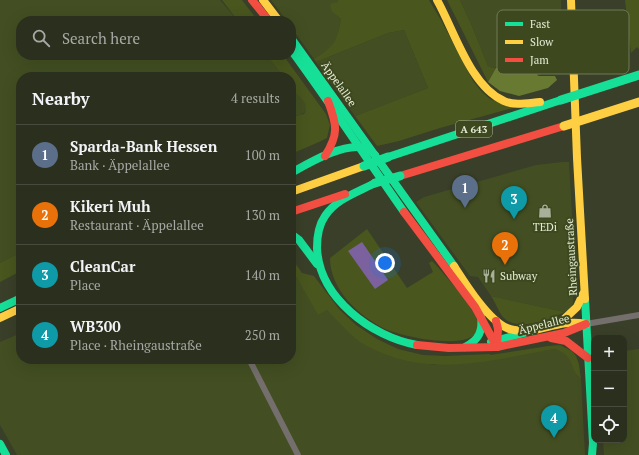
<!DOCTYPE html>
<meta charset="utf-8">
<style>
body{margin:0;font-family:"PT Serif",serif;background:#333727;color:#f1f3f6}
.controls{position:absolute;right:12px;bottom:12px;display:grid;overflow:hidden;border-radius:8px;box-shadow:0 4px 16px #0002}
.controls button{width:36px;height:36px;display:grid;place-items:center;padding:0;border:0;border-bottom:1px solid #474a3c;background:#2b2f1e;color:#f1f3f6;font:20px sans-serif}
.you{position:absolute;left:385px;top:263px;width:14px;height:14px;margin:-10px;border:3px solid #fff;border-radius:50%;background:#1a73e8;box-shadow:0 0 0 6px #1a73e833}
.badge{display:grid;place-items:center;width:26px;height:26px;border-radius:50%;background:#a9b099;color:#fff;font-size:13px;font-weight:700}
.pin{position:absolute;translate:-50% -33px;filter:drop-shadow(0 1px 2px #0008)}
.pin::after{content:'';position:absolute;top:21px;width:14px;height:12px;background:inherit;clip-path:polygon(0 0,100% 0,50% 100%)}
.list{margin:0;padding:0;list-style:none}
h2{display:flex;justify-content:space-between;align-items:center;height:52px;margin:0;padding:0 16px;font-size:17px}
h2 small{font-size:13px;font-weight:400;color:#a6a9a4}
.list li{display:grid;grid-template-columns:26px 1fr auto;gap:12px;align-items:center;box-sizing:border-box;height:60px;padding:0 16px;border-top:1px solid #474a3c}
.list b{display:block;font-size:15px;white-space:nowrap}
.list p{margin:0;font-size:13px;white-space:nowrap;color:#a6a9a4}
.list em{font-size:13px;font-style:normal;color:#a6a9a4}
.icon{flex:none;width:22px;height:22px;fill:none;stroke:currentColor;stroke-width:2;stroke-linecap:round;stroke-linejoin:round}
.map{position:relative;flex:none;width:639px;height:455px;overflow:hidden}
.search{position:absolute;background:#2b2f1e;box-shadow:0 4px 16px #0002;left:16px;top:16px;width:280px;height:44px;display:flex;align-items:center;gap:10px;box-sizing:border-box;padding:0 14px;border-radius:16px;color:#a6a9a4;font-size:15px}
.panel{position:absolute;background:#2b2f1e;box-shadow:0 4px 16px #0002;left:16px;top:72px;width:280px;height:292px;border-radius:16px}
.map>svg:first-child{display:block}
.built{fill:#434f22}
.green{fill:#49561e}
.forest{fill:#687932}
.water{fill:#7b629e}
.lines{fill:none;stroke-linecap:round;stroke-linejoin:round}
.street{stroke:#746f6d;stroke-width:6}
.fast{stroke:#16e098;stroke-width:8}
.slow{stroke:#ffcf43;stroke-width:8}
.jam{stroke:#f24e42;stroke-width:8}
.fast-bridge{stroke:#16e098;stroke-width:9}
.slow-bridge{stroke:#ffcf43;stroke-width:9}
.labels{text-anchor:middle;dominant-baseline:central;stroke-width:4;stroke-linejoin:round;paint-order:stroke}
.shield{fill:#3d481f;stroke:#b3bc9f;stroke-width:1}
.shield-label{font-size:10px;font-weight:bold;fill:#e6edd6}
.street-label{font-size:11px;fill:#e6edd6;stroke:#3d481f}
.poi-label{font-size:11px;fill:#e6edd6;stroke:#3d481f}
.key{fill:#3d481f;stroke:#707a56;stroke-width:1}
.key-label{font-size:11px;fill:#e6edd6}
</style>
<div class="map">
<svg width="639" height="455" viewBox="0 0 639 455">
<rect width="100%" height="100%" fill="#393f28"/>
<g class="built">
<path d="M0,0h220l18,21h-217v34h245l18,22h-263v175l-21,11z"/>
<path d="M271,0h67l1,2 -7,10 9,7 -4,19 -4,8 -19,13 -23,-32v-6h-4z"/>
<path d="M460,0h101v30l2,37 -18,1 -3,5 -4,4 -5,-12 -10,1 -5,-2 -26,4 -4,-2 -16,-40z"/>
<path d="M404,30l24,58 -73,28 -39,-54 72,-29z"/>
<path d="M291,86l15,18v5l-2,4 -4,2 -4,1 -5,-4z"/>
<path d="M563,162h6l3,54 -2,21 3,66 -4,7 -4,2 -74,-16 -13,-19 -8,-1 -54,-74 8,-5 112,-32z"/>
<path d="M291,268l27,46 9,-4 37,34 69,21 122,-16 7,2 6,5 9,20 4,3 4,76h-568l-17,-30v-83l21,-9v26h270z"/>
<path d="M639,349v106h-35l-1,-15h21v-89z"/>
</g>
<g class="green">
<path d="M222,0h20l16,21h-20z"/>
<path d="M338,0h91l12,20 32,61 9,11 8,7 23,9 -73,20 -41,13 -22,5 -22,-30 73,-28 -24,-58 -16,3 -72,29 -2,-3c21,-14 22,-15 27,-40l-9,-7 -2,-8 8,-2z"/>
<path d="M447,0h13l12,26 16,40 4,2h4l-8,14z"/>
<path d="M625,0h14v49l-2,-2 -6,6z"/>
<path d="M266,55h17l43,59 4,11 -3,13 -8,4 -28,12v-42l5,4 8,-2c7,-12 -8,-18 -13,-27 -1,-3 0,-7 0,-10h-7z"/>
<path d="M367,229l40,59 26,-16 -4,-9 3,-2c10,10 46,51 46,63 3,31 -78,12 -93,5 -26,-13 -55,-39 -55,-71z"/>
<path d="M21,252v19l-21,11v-19z"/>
<path d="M291,257l11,16 12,3 25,33 17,16 21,14 21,10 25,6 22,1 45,-2v1l58,-9 12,-1 12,6 4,5 3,8 2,15c-12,-8 -5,-23 -26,-30 -66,11 -126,31 -190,-4 -13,-7 -27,-24 -38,-35l-9,5 -27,-47z"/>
<path d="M491,296l74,16c-15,7 -48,21 -62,5 -5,-6 -7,-14 -12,-21z"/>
</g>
<path class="forest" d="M518,64l5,2 10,-1 5,11h17l2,4 -9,8 -29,8 -19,-5 -12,-9 8,-14z"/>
<path class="water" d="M362,242l26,38 -13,9 -27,-38z"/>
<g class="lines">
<g class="street">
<path d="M586,324l53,-9"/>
<path d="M249,359l49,96"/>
</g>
<g class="fast">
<path d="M291,38l163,228"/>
<path d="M291,50c39,53 75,108 113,162"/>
<path d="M388,157l173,-57"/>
<path d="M291,173c18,-10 53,-31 74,-25 4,1 7,5 10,7"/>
<path d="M375,183c-17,9 -39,16 -50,33 -7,10 -8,21 -8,32 2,50 55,89 100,97"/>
<path d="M291,234l8,6 18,24"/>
<path d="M585,299l8,144 -1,12"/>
<path d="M0,308l21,-10"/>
<path d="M491,342l40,-11"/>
<path d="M465,347c14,-7 18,-16 16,-31"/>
<path d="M0,444l6,11"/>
</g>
<g class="slow">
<path d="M263,0l16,21"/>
<path d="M437,0c17,30 33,86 67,101 10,5 24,2 36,1"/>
<path d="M571,0l6,158 8,141"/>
<path d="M291,192l73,-26"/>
<path d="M454,266c11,17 34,54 53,62 9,4 19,3 28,2 18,-4 32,-10 51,-6"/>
<path d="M0,318l21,-10"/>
<path d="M561,322l16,-15 6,-13"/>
</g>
<g class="jam">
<path d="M252,0l17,21"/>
<path d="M325,156c14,-22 12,-31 3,-55"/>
<path d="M400,176l164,-50"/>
<path d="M291,212l54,-18"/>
<path d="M404,212l71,95 22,40 67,-14 22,-9"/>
<path d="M551,338l15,3 22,17"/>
<path d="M417,345l32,3 48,-1 1,-18 -2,-8"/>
</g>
<g class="fast-bridge">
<path d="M561,100l78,-25"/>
<path d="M364,166l24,-9"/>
<path d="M375,183l25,-7"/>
</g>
<path class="slow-bridge" d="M564,126l75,-24"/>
</g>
<defs>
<g id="shop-bare" transform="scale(1.08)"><path d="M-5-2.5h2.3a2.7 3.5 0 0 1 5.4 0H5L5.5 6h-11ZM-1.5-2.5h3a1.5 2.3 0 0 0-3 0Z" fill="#a9b099" stroke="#3d481f" stroke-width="2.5" paint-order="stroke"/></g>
<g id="restaurant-bare" transform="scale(1.08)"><path d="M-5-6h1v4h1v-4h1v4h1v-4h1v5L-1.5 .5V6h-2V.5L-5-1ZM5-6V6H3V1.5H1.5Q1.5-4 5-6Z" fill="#a9b099" stroke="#3d481f" stroke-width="2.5" paint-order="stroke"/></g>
</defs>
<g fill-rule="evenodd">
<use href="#shop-bare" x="545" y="211"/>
<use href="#restaurant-bare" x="489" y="276"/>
</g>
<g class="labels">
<rect class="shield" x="456" y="121" width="36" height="16" rx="3"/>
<g class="shield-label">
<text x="474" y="129">A 643</text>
</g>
<g class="street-label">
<text transform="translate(339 84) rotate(55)">Äppelallee</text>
<text transform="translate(571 257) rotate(-93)">Rheingaustraße</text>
<text transform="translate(544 324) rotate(-14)">Äppelallee</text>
</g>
<g class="poi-label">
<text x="545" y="227">TEDi</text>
<text x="500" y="276" text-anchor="start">Subway</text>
</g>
</g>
<rect x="497" y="10" width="132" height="64" rx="6" class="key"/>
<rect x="505" y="22" width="18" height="4" fill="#16e098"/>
<rect x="505" y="40" width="18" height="4" fill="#ffcf43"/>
<rect x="505" y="58" width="18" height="4" fill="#f24e42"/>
<g class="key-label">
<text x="530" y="28">Fast</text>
<text x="530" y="46">Slow</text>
<text x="530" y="64">Jam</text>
</g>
</svg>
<div class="controls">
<button>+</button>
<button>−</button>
<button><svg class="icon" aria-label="locate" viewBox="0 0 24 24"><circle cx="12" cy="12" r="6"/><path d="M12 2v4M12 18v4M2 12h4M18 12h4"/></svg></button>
</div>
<div class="you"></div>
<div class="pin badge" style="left:465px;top:208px;background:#5c6f8a">1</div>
<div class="pin badge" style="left:505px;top:265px;background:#e8710a">2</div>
<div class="pin badge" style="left:514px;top:219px;background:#0f9aa8">3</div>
<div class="pin badge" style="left:554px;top:438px;background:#0f9aa8">4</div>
<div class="search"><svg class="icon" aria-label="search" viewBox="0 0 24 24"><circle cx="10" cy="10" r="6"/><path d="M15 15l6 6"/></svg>Search here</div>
<section class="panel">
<h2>Nearby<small>4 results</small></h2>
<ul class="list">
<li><span class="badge" style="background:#5c6f8a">1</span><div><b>Sparda-Bank Hessen</b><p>Bank · Äppelallee</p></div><em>100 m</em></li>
<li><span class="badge" style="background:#e8710a">2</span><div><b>Kikeri Muh</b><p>Restaurant · Äppelallee</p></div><em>130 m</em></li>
<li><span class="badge" style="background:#0f9aa8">3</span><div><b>CleanCar</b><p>Place</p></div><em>140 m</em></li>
<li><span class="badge" style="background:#0f9aa8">4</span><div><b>WB300</b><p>Place · Rheingaustraße</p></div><em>250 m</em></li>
</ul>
</section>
</div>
